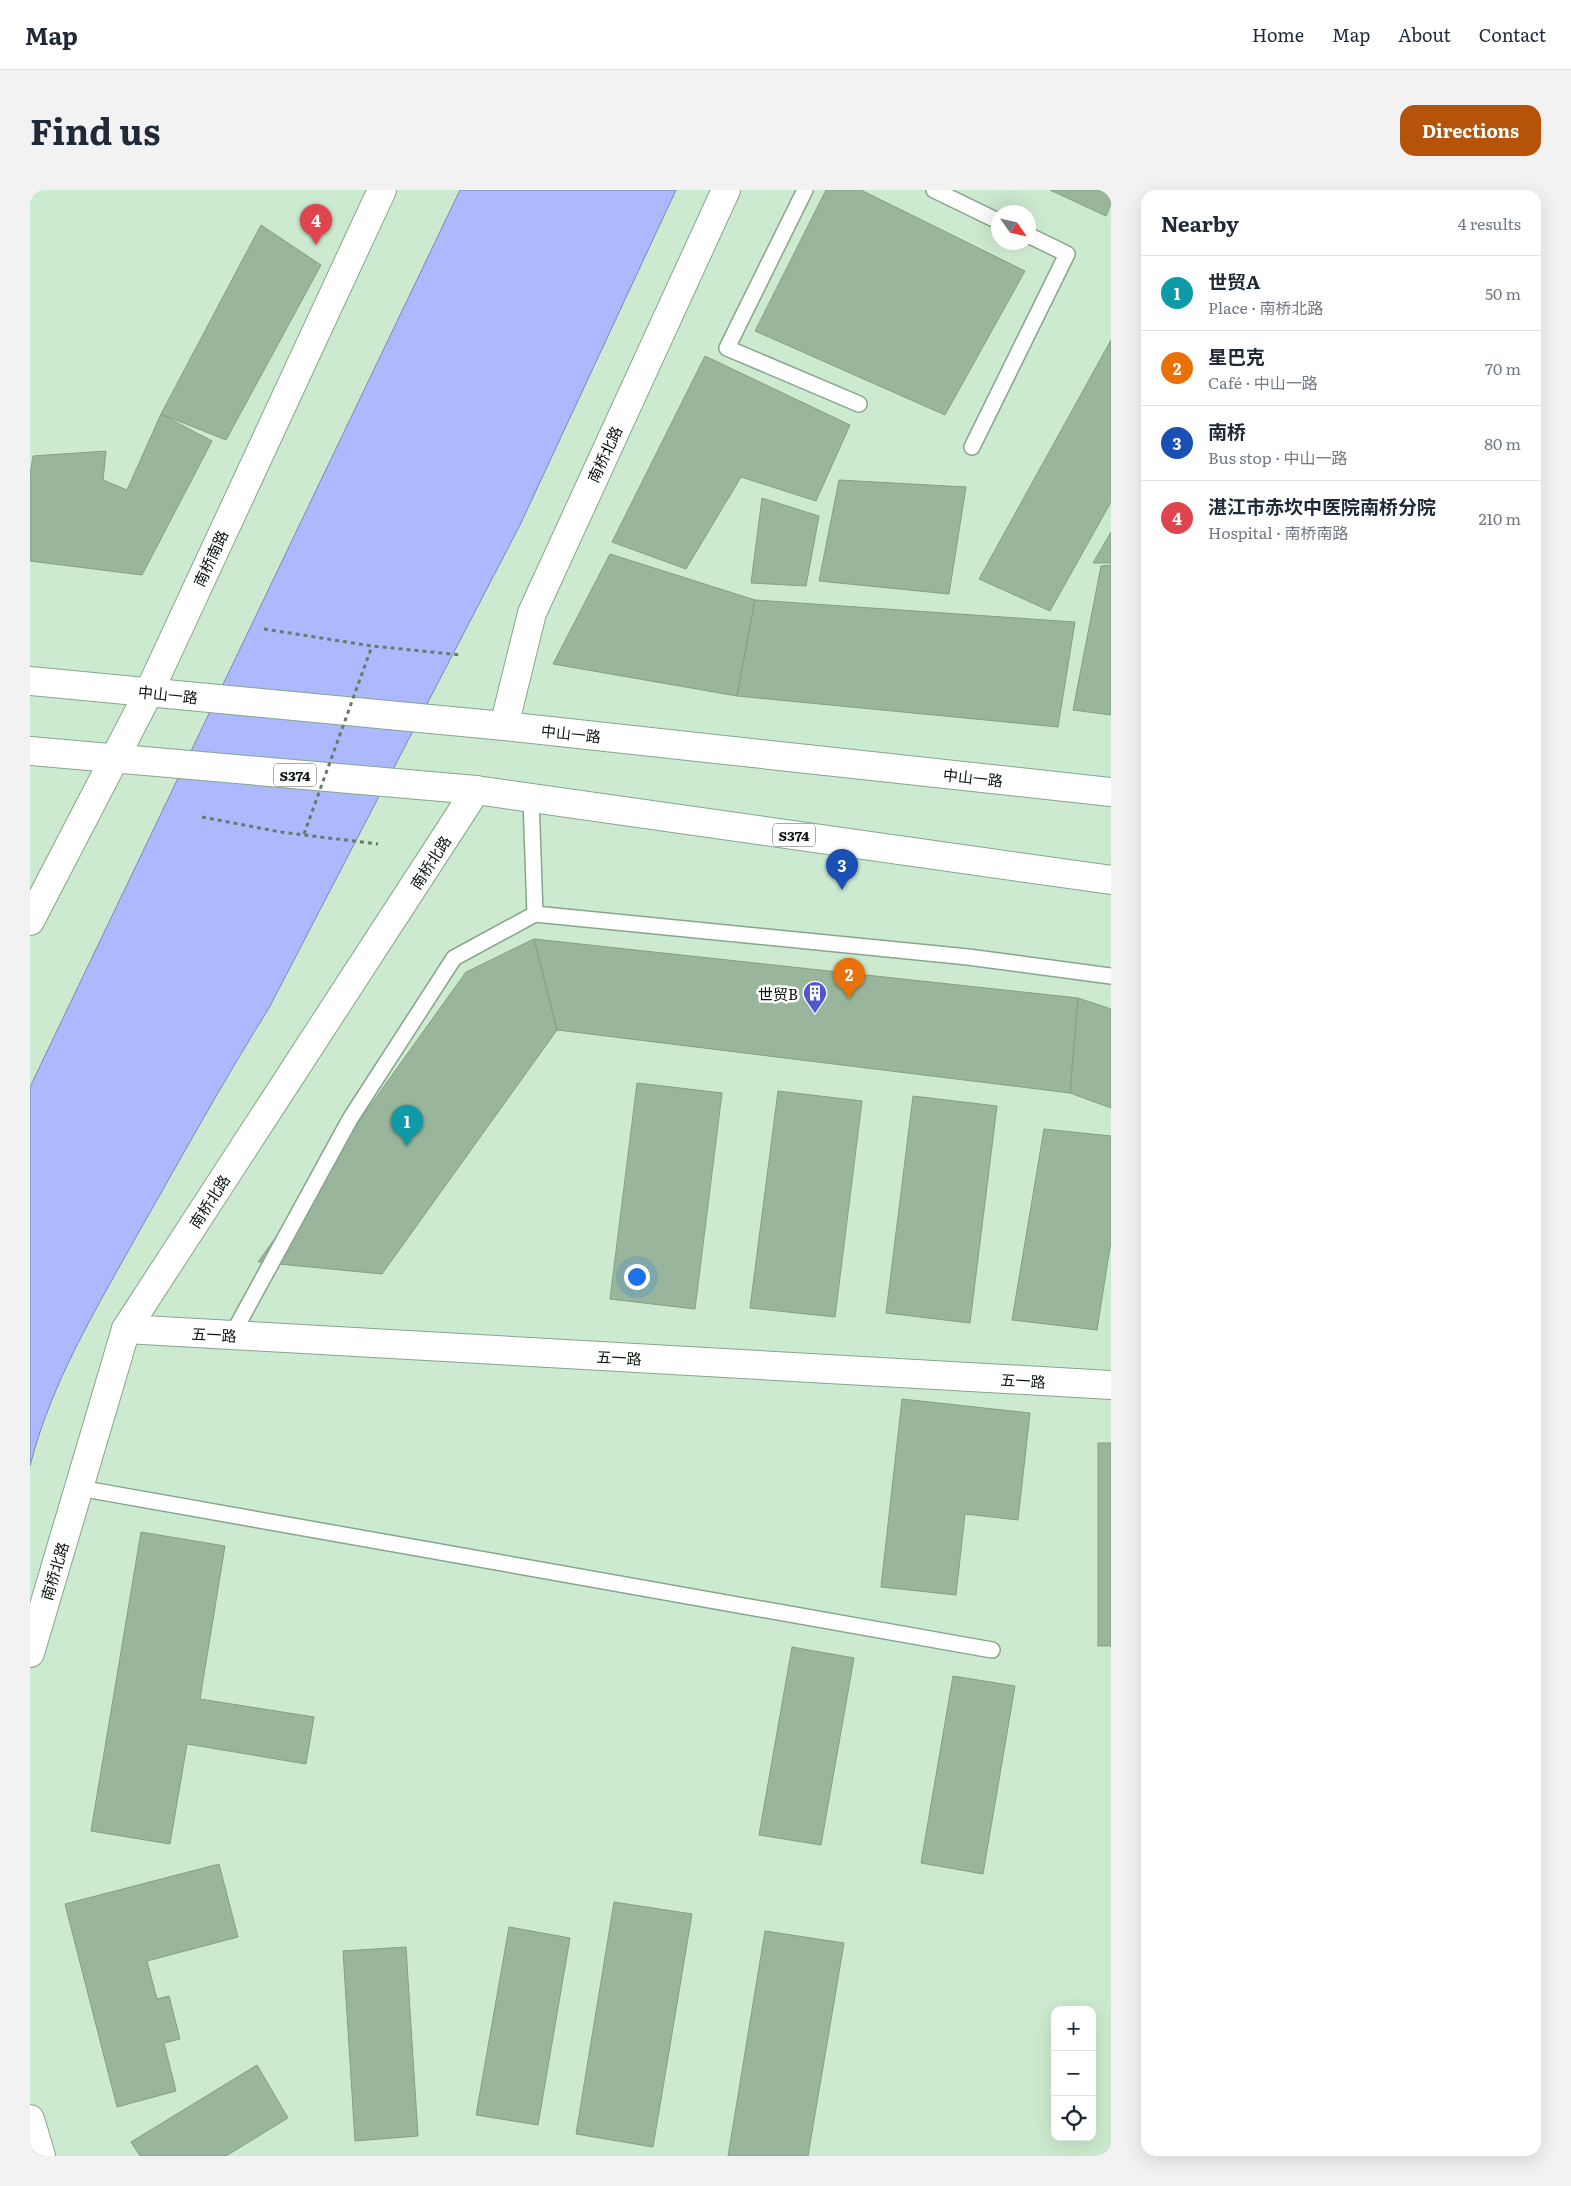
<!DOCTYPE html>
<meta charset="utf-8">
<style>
body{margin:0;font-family:Literata,"Noto Sans SC",serif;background:#f2f2f3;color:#1f2937}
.controls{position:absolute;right:15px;bottom:15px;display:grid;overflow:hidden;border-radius:10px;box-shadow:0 5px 20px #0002}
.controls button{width:45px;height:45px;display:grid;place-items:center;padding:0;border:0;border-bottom:1px solid #e0e1e3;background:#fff;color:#1f2937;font:25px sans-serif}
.compass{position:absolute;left:961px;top:15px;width:45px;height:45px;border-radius:50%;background:#fff;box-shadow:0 5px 20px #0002;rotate:124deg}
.you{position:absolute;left:606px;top:1086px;width:18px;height:18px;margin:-12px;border:4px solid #fff;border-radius:50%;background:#1a73e8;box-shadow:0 0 0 8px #1a73e833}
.badge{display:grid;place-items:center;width:32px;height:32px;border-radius:50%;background:#b45309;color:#fff;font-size:16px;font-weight:700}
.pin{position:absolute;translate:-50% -41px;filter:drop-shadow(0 1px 2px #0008)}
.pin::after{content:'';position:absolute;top:26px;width:18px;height:15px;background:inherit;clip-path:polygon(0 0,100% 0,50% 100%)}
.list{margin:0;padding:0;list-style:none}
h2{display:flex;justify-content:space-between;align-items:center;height:65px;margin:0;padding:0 20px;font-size:21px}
h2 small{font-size:16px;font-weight:400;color:#747a83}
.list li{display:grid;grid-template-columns:32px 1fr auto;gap:15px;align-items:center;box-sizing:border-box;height:75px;padding:0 20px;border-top:1px solid #e0e1e3}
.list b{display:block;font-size:19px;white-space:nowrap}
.list p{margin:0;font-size:16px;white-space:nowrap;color:#747a83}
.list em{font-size:16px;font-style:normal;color:#747a83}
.icon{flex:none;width:28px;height:28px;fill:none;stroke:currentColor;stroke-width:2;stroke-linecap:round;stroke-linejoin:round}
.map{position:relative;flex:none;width:1081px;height:1966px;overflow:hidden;border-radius:15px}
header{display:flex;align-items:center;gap:30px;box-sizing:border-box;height:70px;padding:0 25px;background:#fff;border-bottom:1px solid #e0e1e3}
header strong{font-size:24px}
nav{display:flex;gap:28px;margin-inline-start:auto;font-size:18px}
.intro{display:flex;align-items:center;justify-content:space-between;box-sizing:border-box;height:120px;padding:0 30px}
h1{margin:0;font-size:35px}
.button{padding:12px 22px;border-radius:15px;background:#b45309;color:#fff;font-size:18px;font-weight:700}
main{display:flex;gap:30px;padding:0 30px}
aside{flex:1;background:#fff;border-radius:15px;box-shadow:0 5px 20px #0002}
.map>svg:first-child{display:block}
.water{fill:#acb9ff;stroke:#7b88b6}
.building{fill:#99b69c;stroke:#83a086}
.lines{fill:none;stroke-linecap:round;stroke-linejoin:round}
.lane-casing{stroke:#88a58b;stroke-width:18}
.street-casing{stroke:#88a58b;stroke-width:30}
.secondary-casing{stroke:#88a58b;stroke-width:30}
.primary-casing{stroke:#88a58b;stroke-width:30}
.path{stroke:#667b69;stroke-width:3;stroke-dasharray:4 4;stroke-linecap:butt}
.lane{stroke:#fff;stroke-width:15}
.street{stroke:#fff;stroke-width:28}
.secondary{stroke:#fff;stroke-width:28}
.primary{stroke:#fff;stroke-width:28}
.path-bridge{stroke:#667b69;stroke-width:3;stroke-dasharray:4 4;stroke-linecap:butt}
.labels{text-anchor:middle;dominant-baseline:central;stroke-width:5;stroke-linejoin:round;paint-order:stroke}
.shield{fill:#fff;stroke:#535a54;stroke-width:1}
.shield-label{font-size:14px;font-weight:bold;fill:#09140b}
.street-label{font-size:15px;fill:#09140b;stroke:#fff}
.poi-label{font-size:15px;fill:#09140b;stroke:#fff;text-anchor:end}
</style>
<header>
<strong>Map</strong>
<nav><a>Home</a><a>Map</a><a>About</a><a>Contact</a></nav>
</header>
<div class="intro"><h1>Find us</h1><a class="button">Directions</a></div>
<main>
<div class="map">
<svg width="1081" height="1966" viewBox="0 0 1081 1966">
<rect width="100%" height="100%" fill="#cceacf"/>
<path class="water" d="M430,0h216l-156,335 -251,483c-47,75 -89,152 -133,229 -41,74 -85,146 -106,229v-379z"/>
<g class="building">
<path d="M796,0h35l164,81 -80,144 -190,-84z"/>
<path d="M1020,0h61v14l-5,12z"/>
<path d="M231,35l60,40 -95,175 -65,-26z"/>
<path d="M1081,150v162l-61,109 -71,-32z"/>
<path d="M675,166l145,69 -34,76 -75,-24 -55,92 -74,-27z"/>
<path d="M131,224l51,27 -70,134 -112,-14v-86l3,-19 73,-5 -3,29 24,10z"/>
<path d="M809,290l127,7 -17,107 -130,-13z"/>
<path d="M732,308l57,18 -13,70 -55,-3z"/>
<path d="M1081,342v31h-18z"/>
<path d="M580,364l145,46 -18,96 -184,-32z"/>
<path d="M1081,375v150l-38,-5 28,-144z"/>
<path d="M725,410l320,22 -17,105 -321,-31z"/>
<path d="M504,749l544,59 -8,95 -513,-63z"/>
<path d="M504,749l23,91 -175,244 -124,-12 208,-290z"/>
<path d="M1048,808l33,11v99l-41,-15z"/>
<path d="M607,893l85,10 -27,216 -85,-10z"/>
<path d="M748,901l84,10 -27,216 -85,-9z"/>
<path d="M883,906l84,10 -27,217 -84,-10z"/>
<path d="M1014,939l67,7v105l-14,89 -85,-10z"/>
<path d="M872,1209l128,14 -12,107 -53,-6 -9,81 -75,-8z"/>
<rect x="1068" y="1253" width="13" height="203"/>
<path d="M111,1342l84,14 -25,153 114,18 -8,47 -119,-20 -17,100 -79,-13z"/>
<path d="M762,1457l62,11 -33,187 -62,-10z"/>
<path d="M923,1486l62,10 -32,188 -62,-11z"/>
<path d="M189,1674l19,73 -91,24 10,38 12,-3 11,43 -16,4 12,48 -59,16 -52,-203z"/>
<path d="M584,1712l78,12 -39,233 -77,-13z"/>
<path d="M479,1737l61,11 -32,187 -62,-10z"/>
<path d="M735,1741l79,12 -36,213h-80z"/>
<path d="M376,1757l12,189 -63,5 -12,-190z"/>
<path d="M227,1875l31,53 -62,38h-86l-9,-14z"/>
</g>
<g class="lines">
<g class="lane-casing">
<g id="lane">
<path d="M775,0l-78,158 132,56"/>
<path d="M904,0l64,31"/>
<path d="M942,257l95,-193 -39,-19"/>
<path d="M501,608l4,116 433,43 143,19"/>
<path d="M202,1145l118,-216 104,-161 81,-44"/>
<path d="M49,1298l913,162"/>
</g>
</g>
<g class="street-casing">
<g id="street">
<path d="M119,502l233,-502"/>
<path d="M96,1139l985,56"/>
</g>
</g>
<g class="secondary-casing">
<g id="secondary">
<path d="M474,536l28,-113 194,-423"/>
<path d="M0,731l119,-229"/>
<path d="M0,1463l96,-324 350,-539"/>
<path d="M0,1929l11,37"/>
</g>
</g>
<g class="primary-casing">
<g id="primary">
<path d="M0,491l474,45 607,66"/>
<path d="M0,561l446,39 635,90"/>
</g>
</g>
<g class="path">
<path d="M234,439l108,17 89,9"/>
<path d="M172,627l78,15 98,12"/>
</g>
<use href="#lane" class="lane"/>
<use href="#street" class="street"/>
<use href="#secondary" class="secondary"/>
<use href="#primary" class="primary"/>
<path class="path-bridge" d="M274,644l68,-188"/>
</g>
<defs>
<g id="building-pin" transform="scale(1.25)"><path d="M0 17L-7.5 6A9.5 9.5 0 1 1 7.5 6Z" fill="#5158ce" stroke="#fff"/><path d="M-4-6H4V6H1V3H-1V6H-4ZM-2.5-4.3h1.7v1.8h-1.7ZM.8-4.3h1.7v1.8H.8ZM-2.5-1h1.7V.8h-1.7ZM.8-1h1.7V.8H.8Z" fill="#fff"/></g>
</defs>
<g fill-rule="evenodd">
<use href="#building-pin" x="785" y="803"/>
</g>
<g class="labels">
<g class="shield">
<rect x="244" y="573.5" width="42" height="23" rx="4"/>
<rect x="743" y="633.5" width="42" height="23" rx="4"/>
</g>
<g class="shield-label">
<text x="265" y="585">S374</text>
<text x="764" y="645">S374</text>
</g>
<g class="street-label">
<text transform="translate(574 264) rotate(-65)">南桥北路</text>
<text transform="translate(180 368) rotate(-65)">南桥南路</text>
<text transform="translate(138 504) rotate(6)">中山一路</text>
<text transform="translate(541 543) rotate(6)">中山一路</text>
<text transform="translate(943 587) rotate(6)">中山一路</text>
<text transform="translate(400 672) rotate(-57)">南桥北路</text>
<text transform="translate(179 1011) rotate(-57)">南桥北路</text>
<text transform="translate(184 1144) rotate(3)">五一路</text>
<text transform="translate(589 1167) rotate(3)">五一路</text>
<text transform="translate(993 1190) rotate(3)">五一路</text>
<text transform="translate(24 1381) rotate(-73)">南桥北路</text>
</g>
<g class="poi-label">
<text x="768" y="803">世贸B</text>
</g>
</g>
</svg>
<div class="controls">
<button>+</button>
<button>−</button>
<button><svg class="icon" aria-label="locate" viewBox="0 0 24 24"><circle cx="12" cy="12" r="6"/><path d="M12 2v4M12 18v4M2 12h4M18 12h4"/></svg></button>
</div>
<svg class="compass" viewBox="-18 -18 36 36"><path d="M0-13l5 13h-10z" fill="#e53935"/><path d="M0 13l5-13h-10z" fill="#747a83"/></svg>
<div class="you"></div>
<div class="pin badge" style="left:377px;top:956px;background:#0f9aa8">1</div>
<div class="pin badge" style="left:819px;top:809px;background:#e8710a">2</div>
<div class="pin badge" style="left:812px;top:700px;background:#1a4fb4">3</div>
<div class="pin badge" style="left:286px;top:55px;background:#e0444e">4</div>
</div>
<aside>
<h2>Nearby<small>4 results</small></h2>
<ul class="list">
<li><span class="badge" style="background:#0f9aa8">1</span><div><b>世贸A</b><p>Place · 南桥北路</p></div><em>50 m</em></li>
<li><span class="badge" style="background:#e8710a">2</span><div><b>星巴克</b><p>Café · 中山一路</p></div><em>70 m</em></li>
<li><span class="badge" style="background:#1a4fb4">3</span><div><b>南桥</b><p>Bus stop · 中山一路</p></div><em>80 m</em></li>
<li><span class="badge" style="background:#e0444e">4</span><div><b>湛江市赤坎中医院南桥分院</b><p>Hospital · 南桥南路</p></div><em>210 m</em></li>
</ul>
</aside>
</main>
